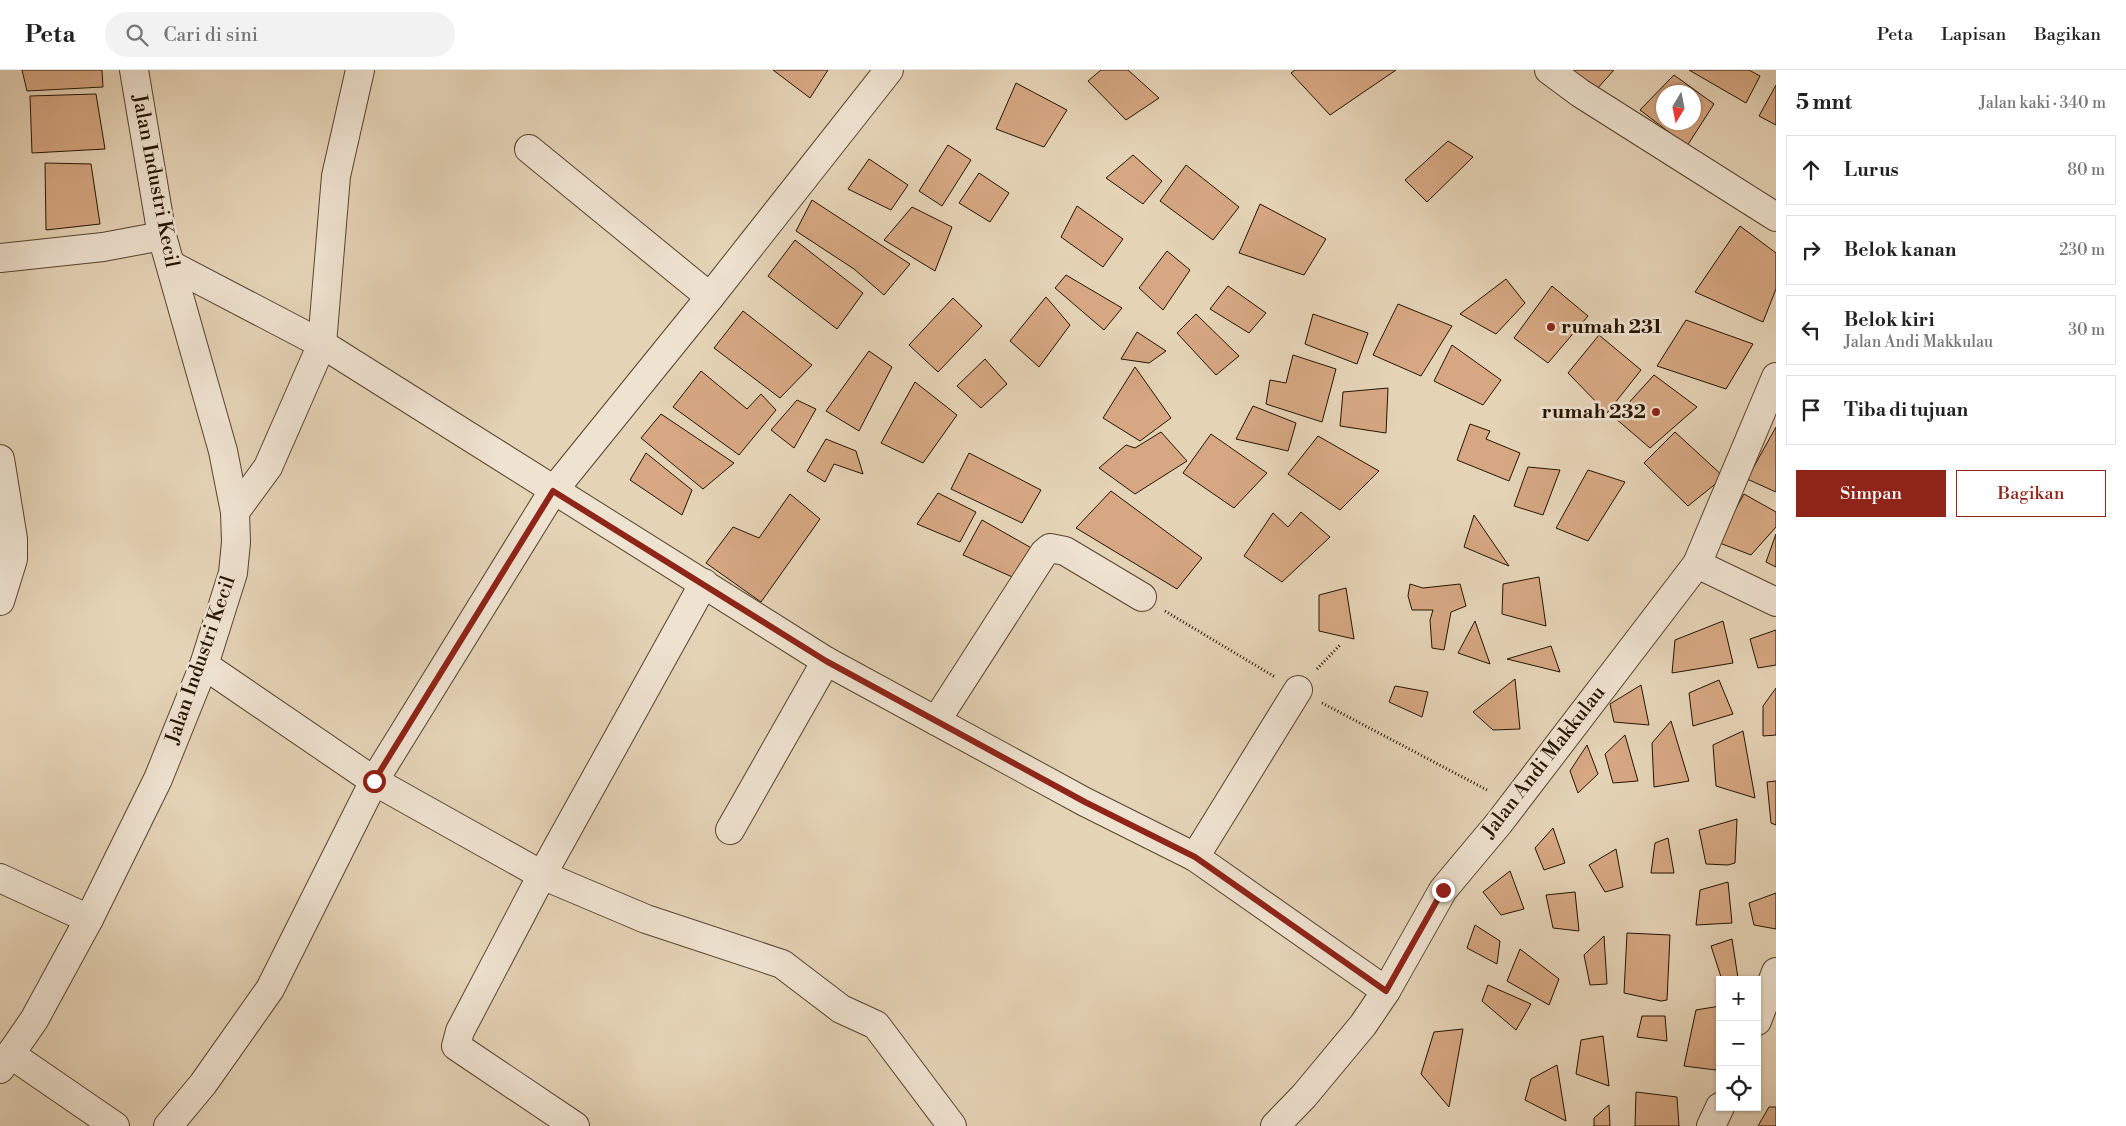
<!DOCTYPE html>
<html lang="id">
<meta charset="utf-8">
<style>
body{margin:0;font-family:"Libre Bodoni",serif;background:#f2f2f2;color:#222}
.controls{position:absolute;right:15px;bottom:15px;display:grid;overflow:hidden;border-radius:0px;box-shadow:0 1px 4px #0004}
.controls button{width:45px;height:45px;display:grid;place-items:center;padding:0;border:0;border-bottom:1px solid #e0e0e0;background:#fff;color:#222;font:25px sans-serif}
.compass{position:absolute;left:1656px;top:15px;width:45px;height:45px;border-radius:50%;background:#fff;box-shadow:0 1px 4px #0004;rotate:190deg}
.stop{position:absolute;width:15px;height:15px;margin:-11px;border:4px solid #8f2418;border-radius:50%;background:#fff}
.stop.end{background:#8f2418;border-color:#fff;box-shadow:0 1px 5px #0008}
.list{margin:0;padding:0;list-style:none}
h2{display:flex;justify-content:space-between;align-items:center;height:65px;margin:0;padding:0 20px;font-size:21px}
h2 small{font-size:16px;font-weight:400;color:#767676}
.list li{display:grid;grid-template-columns:32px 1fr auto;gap:15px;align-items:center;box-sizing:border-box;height:70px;margin:0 10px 10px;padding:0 10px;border:1px solid #e0e0e0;border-radius:0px}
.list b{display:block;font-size:19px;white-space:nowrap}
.list p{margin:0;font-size:16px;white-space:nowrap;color:#767676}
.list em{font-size:16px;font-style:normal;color:#767676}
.actions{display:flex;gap:10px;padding:15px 20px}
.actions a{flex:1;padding:11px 0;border:1px solid #8f2418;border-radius:0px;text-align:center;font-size:18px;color:#8f2418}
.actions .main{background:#8f2418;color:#fff}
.icon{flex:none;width:28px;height:28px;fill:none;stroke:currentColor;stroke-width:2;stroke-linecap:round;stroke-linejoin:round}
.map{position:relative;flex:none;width:1776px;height:1056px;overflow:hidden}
header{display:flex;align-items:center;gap:30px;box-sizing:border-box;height:70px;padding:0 25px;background:#fff;border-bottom:1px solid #e0e0e0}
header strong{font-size:24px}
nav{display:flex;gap:28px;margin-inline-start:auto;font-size:18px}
.search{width:350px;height:45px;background:#f2f2f2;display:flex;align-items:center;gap:12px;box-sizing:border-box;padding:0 18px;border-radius:28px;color:#767676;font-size:19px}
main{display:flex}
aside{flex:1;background:#fff}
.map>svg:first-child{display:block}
.building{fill:#d6a782;stroke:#261500;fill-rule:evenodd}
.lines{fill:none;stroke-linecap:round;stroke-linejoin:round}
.minor-casing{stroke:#56442e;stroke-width:30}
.path{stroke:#261500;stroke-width:3;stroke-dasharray:1 2.5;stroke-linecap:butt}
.minor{stroke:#eee2d0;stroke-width:28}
.route{stroke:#8f2418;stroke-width:6}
.poi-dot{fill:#8f2418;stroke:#eee2d0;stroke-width:2}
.labels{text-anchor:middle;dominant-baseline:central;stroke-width:5;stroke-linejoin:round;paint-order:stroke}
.street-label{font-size:20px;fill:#261500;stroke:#eee2d0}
.poi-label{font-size:20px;font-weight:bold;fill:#261500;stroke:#eee2d0;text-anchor:start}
</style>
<header>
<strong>Peta</strong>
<div class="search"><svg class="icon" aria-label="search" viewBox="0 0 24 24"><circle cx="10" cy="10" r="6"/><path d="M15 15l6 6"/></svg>Cari di sini</div>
<nav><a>Peta</a><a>Lapisan</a><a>Bagikan</a></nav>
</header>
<main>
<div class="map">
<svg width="1776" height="1056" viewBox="0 0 1776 1056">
<rect width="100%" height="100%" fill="#e5d3b6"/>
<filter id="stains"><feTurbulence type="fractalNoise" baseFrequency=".004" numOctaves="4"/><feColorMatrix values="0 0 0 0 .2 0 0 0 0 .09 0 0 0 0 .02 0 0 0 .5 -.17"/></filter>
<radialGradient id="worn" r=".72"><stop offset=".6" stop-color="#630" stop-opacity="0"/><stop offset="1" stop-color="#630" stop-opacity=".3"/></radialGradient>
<g class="building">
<path d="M22,0h80l1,17 -76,4z"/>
<path d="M773,0h55l-18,28z"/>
<path d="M1101,0h27l31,28 -33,22 -38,-39z"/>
<path d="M1295,0h101l-66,45 -39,-42z"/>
<path d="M1556,0h58l-18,20z"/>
<path d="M1689,0h60l11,6 -14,27z"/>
<path d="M1674,5l40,29 -27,42 -47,-36zM1664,22h30v30h-30z"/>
<path d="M1016,13l51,27 -23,37 -48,-18z"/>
<path d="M1776,15v40l-17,-9z"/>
<path d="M96,24l9,55 -73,4 -2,-57z"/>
<path d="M1448,71l25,16 -46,45 -22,-22z"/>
<path d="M948,75l23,15 -29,46 -23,-15z"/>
<path d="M1133,85l29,26 -19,23 -37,-26z"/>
<path d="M869,89l39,26 -17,25 -43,-21z"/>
<path d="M45,93l46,1 9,60 -54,6z"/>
<path d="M1186,95l53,42 -26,33 -53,-39z"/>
<path d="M979,103l30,20 -19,29 -31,-19z"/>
<path d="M812,130l98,64 -26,31 -30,-26 -58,-38z"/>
<path d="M1260,134l66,35 -22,36 -65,-22z"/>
<path d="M1077,136l46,33 -20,28 -42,-30z"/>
<path d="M912,137l40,20 -17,44 -51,-31z"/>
<path d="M1740,156l36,27v36l-13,33 -68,-30z"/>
<path d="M795,170l68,53 -26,36 -69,-53z"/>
<path d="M1167,181l23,19 -27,40 -24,-22z"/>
<path d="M1066,205l56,33 -18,22 -49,-42z"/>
<path d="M1506,209l19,24 -29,31 -36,-20z"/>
<path d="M1228,216l38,27 -17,20 -39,-24z"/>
<path d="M1552,216l36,30 -40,47 -34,-25z"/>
<path d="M1046,227l24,28 -31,42 -29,-26z"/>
<path d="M953,228l29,28 -44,46 -29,-27z"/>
<path d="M1398,234l54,22 -31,50 -48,-21z"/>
<path d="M743,241l69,54 -32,33 -66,-50z"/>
<path d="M1196,244l43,42 -23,19 -39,-42z"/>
<path d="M1313,244l55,19 -11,31 -52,-20z"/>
<path d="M1686,250l67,24 -27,45 -69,-23z"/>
<path d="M1137,262l29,19 -17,12 -28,-4z"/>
<path d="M1599,265l42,35 -34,43 -39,-40z"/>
<path d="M1452,275l49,35 -18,25 -49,-24z"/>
<path d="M869,281l23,16 -33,64 -33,-20z"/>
<path d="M1293,285l43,14 -14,53 -56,-18 4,-24 16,3z"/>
<path d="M985,289l22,25 -26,24 -24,-22z"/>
<path d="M1135,297l36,51 -31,23 -37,-23z"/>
<path d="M701,301l46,38 14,-15 15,16 -37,45 -66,-48z"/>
<path d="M1654,305l43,32 -47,41 -35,-30z"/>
<path d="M915,312l42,33 -34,48 -42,-20z"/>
<path d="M1388,318l-2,45 -46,-7 3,-34z"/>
<path d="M797,330l19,9 -22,39 -23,-18z"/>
<path d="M1253,336l43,17 -8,28 -52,-12z"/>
<path d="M661,344l73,49 -31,26 -62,-51z"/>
<path d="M1470,354l20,7 -4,8 34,14 -11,28 -52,-21z"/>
<path d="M1776,357v65l-29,-13z"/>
<path d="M1161,362l26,29 -52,33 -36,-26 27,-23 9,3z"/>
<path d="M1675,362l49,45 -36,29 -44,-43z"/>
<path d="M1211,364l56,39 -33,35 -51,-35z"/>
<path d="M1318,366l61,35 -39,39 -52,-36z"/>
<path d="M826,369l30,12 7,23 -29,-10 -9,18 -18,-11z"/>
<path d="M646,383l46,37 -10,25 -52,-35z"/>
<path d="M969,383l72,37 -19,33 -71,-34z"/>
<path d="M1528,397l32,3 -17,45 -29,-9z"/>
<path d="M1588,400l37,12 -37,59 -32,-13z"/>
<path d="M1111,421l91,67 -25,31 -101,-61z"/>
<path d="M938,423l38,19 -16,30 -43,-18z"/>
<path d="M790,424l30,25 -59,83 -55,-39 27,-36 26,11z"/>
<path d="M1744,424l32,18v15l-25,28 -34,-13z"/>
<path d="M1301,442l29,25 -48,45 -38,-26 29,-43 15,14z"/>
<path d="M1474,445l35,51 -45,-19z"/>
<path d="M982,450l53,30 -16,30 -56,-25z"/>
<path d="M1776,464v33l-10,-5z"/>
<path d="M1539,507l7,49 -44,-12 1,-30z"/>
<path d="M1410,514l13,4 37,-4 6,22 -15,6 -7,38 -12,-2 -2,-28 3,-10h-21l-4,-14z"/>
<path d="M1346,518l8,51 -35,-8v-36z"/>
<path d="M1475,551l15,43 -32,-11z"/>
<path d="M1723,551l10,42 -61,10 3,-33z"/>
<path d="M1776,560v35l-18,3 -8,-29z"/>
<path d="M1551,576l9,26 -53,-13z"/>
<path d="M1515,609l5,50 -27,1 -20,-18z"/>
<path d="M1719,610l14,34 -40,12 -4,-33z"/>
<path d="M1641,615l8,40 -35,-3 -4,-18z"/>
<path d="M1395,616l33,6 -6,25 -33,-15z"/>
<path d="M1776,618v47l-13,1v-30z"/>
<path d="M1671,651l18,60 -35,6 -2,-44z"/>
<path d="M1743,661l12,67 -39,-12 -3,-41z"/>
<path d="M1625,665l13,46 -25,2 -8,-29z"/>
<path d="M1587,675l11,29 -20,19 -8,-22z"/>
<path d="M1776,711v44l-5,-2 -4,-41z"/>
<path d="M1737,749l-2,44 -7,2 -22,-1 -7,-34z"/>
<path d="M1553,758l12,35 -21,7 -9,-22z"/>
<path d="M1668,768l6,35h-23l4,-30z"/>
<path d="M1616,779l7,38 -18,5 -16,-27z"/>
<path d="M1510,801l14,38 -23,6 -18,-23z"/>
<path d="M1728,812l4,41 -36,2 4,-35z"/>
<path d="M1575,822l4,39 -26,-3 -7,-33z"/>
<path d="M1776,823v36l-22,-4 -5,-22z"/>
<path d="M1475,855l25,16 -3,23 -30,-16z"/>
<path d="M1627,863l43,2 -3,65 -6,1 -37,-8z"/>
<path d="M1604,866l3,48 -17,1 -6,-30z"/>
<path d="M1732,869l6,39 -16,2 -11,-34z"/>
<path d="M1520,879l39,30 -10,26 -42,-24z"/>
<path d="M1488,915l43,19 -15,26 -34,-29z"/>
<path d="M1720,936v45l-4,19 -32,-4 12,-56z"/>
<path d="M1642,946h23l2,25 -30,-4z"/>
<path d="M1463,959l-14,78 -28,-33 13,-42z"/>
<path d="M1603,966l6,50 -33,-12 5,-34z"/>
<path d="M1557,995l9,56 -41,-21 6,-21z"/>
<path d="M1636,1022l41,5 2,29h-44z"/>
<path d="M1609,1035l1,21h-16v-8z"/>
<path d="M1769,1037h7v19h-18z"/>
</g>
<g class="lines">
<g class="minor-casing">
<g id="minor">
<path d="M1549,0l31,23 196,124"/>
<path d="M529,79l181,148"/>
<path d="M0,188l103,-11 59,-11"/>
<path d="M171,195l151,79 504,317 259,141 110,55 191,134"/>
<path d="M0,389l13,80v20l-13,42"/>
<path d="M235,442l33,-45 54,-123 14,-168 24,-106"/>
<path d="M1697,494l79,38"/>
<path d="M204,595l170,116 168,94 104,44 136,45 59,45 35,16 76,101"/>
<path d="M936,651l108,-168 6,-5 15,3 77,46"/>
<path d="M730,760l96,-169"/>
<path d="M1195,787l103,-167"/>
<path d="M0,808l89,41"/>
<path d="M1757,951l19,-49"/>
<path d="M10,984l105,72"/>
<path d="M0,999l34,-49 55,-101 69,-140 46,-114 29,-92 3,-31 -1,-30 -12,-61 -61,-215 -28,-166"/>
<path d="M168,1056l35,-42 67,-95 104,-208 179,-290 157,-194 179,-227"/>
<path d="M575,1056l-119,-80 4,-15 82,-156 162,-292"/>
<path d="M1275,1056l29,-30 59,-71 23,-34 57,-101 56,-67 198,-259 79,-187"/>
<path d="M1711,1056l9,-19"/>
</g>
</g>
<g class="path">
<path d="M1165,541l110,66"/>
<path d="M1317,599l23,-24"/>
<path d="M1322,633l167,88"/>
</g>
<use href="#minor" class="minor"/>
</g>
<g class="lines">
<path class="route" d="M374,711l179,-290 273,170 259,141 110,55 191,134 57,-101"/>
</g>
<g class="poi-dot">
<circle cx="1551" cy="257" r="5"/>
<circle cx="1656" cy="342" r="5"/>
</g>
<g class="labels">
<g class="street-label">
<text transform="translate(155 111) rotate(79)">Jalan Industri Kecil</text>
<text transform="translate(201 590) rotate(-71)">Jalan Industri Kecil</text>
<text transform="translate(1544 692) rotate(-52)">Jalan Andi Makkulau</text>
</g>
<g class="poi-label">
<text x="1561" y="257">rumah 231</text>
<text x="1646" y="342" text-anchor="end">rumah 232</text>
</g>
</g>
<rect width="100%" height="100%" filter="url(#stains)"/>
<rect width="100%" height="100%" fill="url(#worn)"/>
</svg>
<div class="controls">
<button>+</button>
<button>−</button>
<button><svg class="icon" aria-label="locate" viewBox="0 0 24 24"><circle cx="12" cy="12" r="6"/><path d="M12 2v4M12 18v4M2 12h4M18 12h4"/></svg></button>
</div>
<svg class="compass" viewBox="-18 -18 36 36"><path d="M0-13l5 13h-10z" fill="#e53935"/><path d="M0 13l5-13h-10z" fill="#767676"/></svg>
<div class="stop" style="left:374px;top:711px"></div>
<div class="stop end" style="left:1443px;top:820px"></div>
</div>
<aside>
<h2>5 mnt<small>Jalan kaki · 340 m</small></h2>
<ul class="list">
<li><svg class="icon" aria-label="ahead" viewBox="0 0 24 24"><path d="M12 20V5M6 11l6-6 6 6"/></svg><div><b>Lurus</b></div><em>80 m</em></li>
<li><svg class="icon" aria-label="right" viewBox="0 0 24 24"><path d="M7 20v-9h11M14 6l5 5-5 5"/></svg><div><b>Belok kanan</b></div><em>230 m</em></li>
<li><svg class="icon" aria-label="left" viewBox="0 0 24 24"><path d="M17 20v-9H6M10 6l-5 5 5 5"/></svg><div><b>Belok kiri</b><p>Jalan Andi Makkulau</p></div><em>30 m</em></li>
<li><svg class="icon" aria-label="arrive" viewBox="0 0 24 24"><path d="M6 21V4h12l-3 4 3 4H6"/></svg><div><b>Tiba di tujuan</b></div></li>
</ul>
<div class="actions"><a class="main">Simpan</a><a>Bagikan</a></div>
</aside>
</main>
